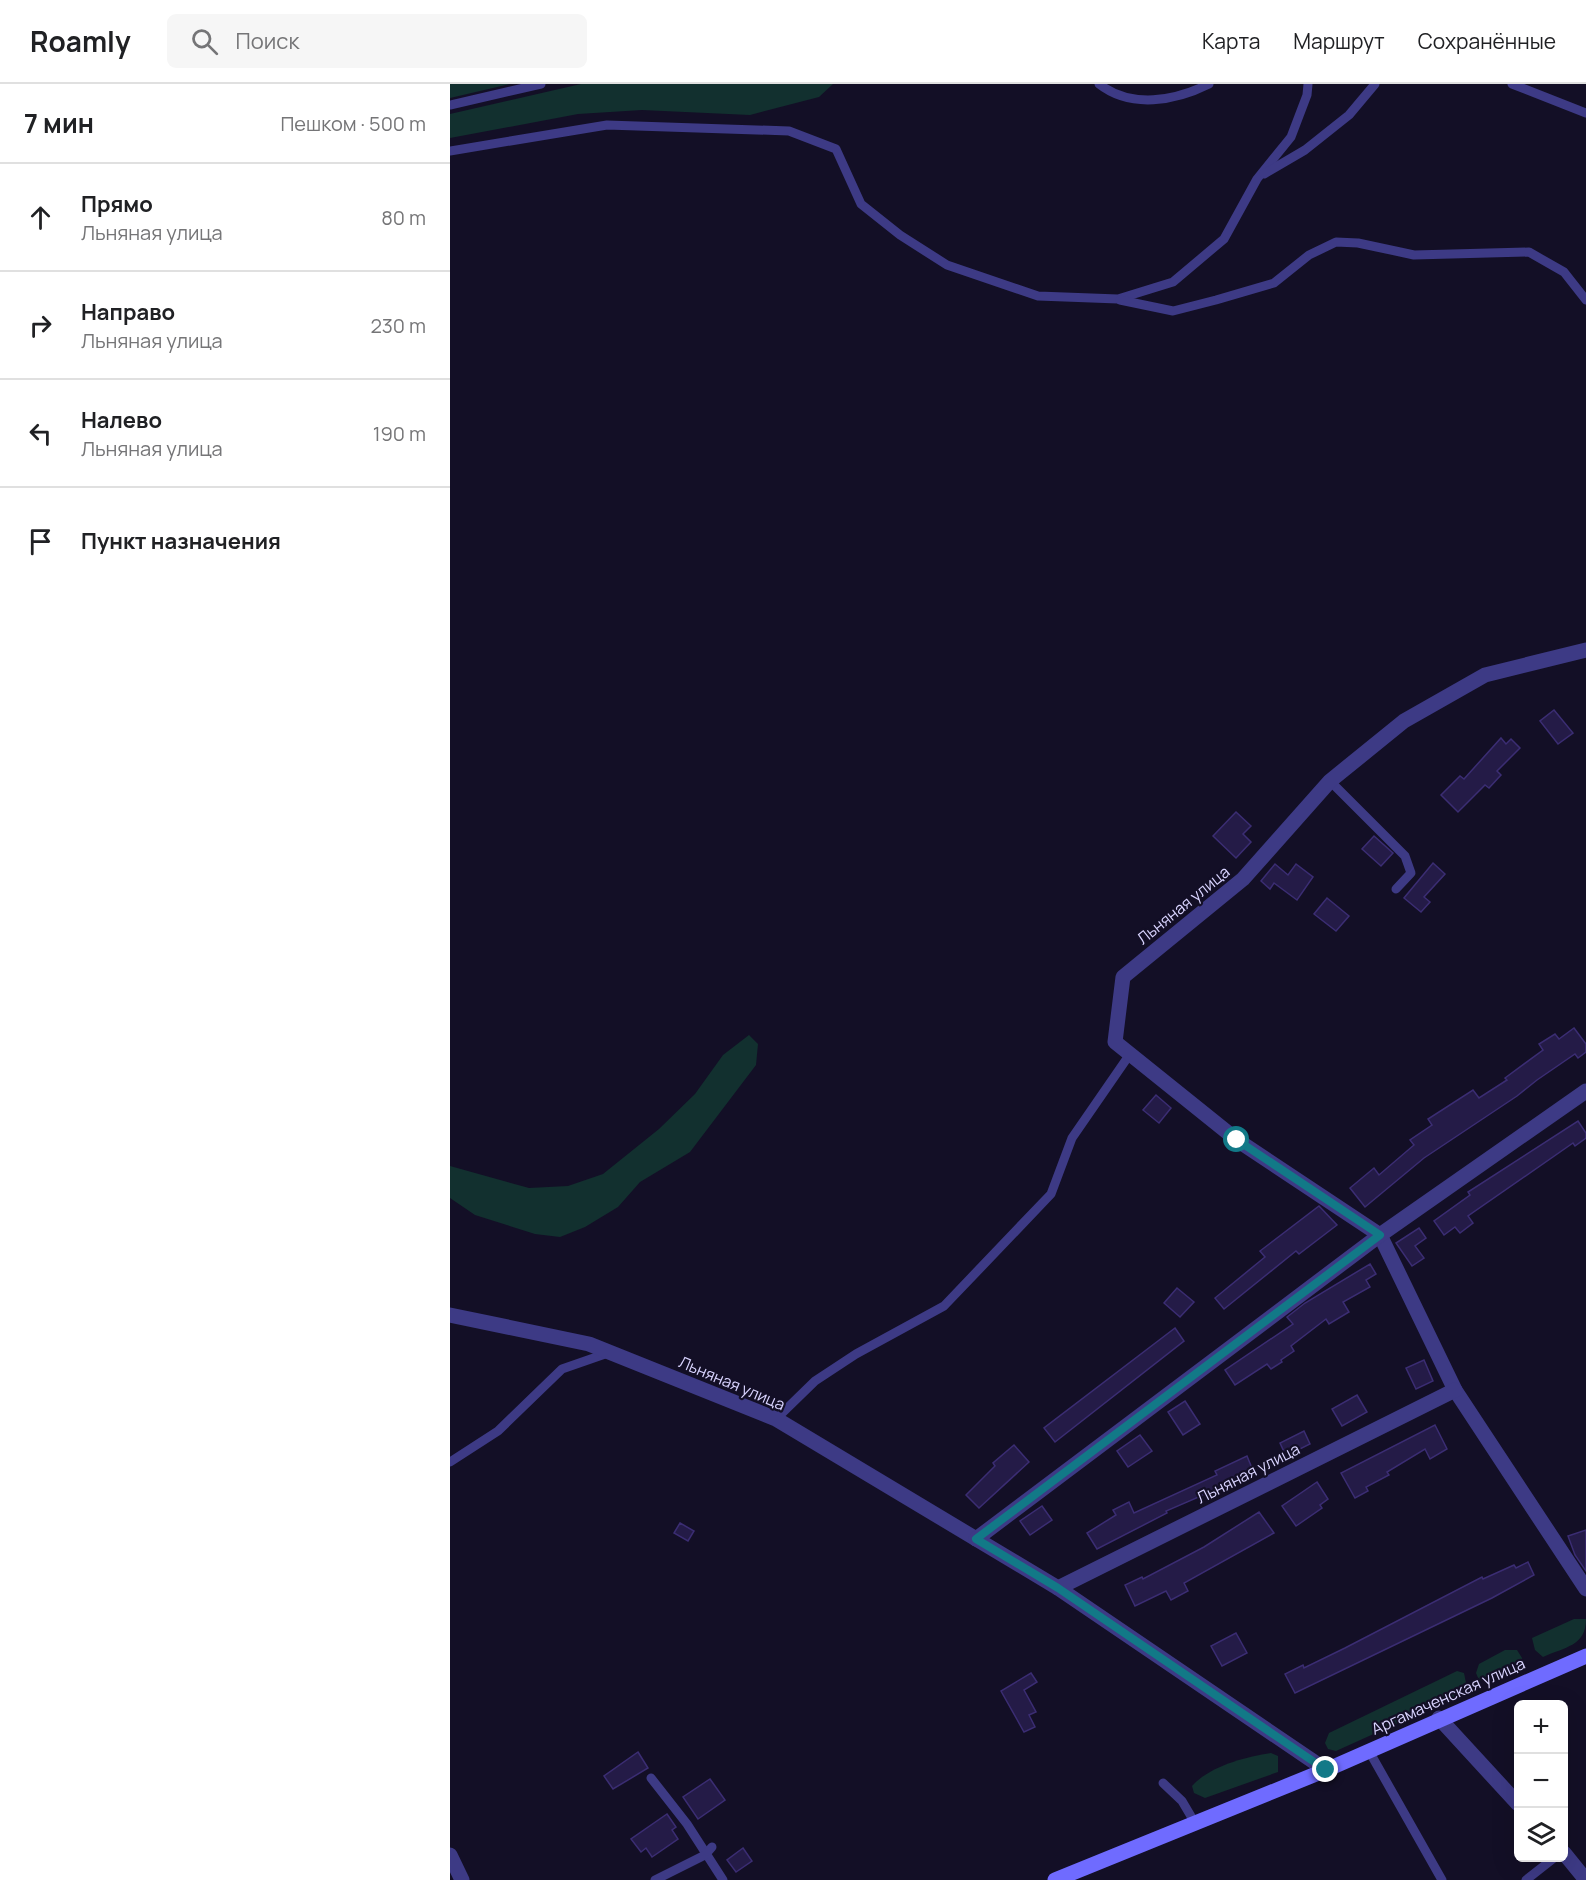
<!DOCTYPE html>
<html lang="ru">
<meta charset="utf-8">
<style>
body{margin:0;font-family:Manrope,sans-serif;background:#f6f6f6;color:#202124}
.controls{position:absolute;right:18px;bottom:18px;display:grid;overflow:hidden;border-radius:9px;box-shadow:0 6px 24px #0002}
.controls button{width:54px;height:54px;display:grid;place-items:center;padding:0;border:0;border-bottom:2px solid #e0e0e0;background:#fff;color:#202124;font:30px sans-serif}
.stop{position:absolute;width:18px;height:18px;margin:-14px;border:4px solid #127987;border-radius:50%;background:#fff}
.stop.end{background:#127987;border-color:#fff;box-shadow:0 2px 6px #0008}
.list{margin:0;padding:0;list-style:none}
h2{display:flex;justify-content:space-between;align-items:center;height:78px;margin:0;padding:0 24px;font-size:26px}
h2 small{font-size:20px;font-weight:400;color:#757577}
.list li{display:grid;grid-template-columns:39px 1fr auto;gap:18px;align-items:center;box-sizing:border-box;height:108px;padding:0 24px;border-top:2px solid #e0e0e0}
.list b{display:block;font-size:22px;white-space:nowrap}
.list p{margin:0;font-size:20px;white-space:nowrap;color:#757577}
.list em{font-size:20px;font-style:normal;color:#757577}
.icon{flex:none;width:33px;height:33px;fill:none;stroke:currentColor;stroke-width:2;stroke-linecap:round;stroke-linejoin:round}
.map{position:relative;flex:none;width:1136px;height:1796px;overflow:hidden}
header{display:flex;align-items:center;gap:36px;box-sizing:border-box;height:84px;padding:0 30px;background:#fff;border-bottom:2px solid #e0e0e0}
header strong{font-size:28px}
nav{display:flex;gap:33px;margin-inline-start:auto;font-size:21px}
.search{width:420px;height:54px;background:#f6f6f6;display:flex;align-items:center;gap:15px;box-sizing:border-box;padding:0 21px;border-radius:9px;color:#757577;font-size:22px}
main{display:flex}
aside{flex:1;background:#fff}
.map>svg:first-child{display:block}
.green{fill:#12302f}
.building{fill:#241b47;stroke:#3b2d73;stroke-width:1.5}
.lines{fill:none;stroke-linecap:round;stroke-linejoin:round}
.service{stroke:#3d3a85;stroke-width:9}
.minor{stroke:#3d3a85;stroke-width:15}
.tertiary{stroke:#3d3a85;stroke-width:15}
.secondary{stroke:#6f6bff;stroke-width:15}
.route{stroke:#127987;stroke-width:8}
.labels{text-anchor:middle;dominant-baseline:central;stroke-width:4.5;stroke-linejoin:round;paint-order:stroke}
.street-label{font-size:16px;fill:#d9d4ff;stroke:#130f26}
</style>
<header>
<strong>Roamly</strong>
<div class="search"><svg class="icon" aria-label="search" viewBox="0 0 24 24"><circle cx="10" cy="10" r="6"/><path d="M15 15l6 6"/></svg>Поиск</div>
<nav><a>Карта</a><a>Маршрут</a><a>Сохранённые</a></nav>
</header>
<main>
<aside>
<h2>7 мин<small>Пешком · 500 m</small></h2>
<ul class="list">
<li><svg class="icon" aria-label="ahead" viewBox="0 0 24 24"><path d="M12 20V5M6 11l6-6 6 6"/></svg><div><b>Прямо</b><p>Льняная улица</p></div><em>80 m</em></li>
<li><svg class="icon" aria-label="right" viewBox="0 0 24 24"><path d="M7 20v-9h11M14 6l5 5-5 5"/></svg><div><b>Направо</b><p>Льняная улица</p></div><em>230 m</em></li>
<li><svg class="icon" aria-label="left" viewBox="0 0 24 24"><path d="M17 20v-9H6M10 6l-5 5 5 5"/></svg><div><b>Налево</b><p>Льняная улица</p></div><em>190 m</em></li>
<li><svg class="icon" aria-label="arrive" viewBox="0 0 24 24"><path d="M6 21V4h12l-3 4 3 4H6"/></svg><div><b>Пункт назначения</b></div></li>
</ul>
</aside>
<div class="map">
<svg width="1136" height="1796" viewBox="0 0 1136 1796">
<rect width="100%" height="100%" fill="#130f26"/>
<g class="green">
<path d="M0,0h60l-60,14z"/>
<path d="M131,0h252l-14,13 -69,18 -108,-5 -64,4 -128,24v-24z"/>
<path d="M299,951l9,9 -2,21 -66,87 -50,30 -22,25 -33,20 -25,10 -25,-3 -60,-19 -25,-17v-32l79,22 39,-2 35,-12 56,-45 36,-35 28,-39z"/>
<path d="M1124,1535h12c0,27 -21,28 -43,38l-8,-7 -3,-12z"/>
<path d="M1055,1566h12l5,8 -1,9 -34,15 -8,-2 -3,-7 3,-9z"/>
<path d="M1007,1587l7,2 2,10 -4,11 -126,57 -8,-2 -3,-6 4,-10z"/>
<path d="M821,1669l7,3v16l-73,26 -11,-5 -2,-7c18,-20 53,-29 79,-33z"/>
</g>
<g class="building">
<path d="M1104,626l19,23 -15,11 -18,-23z"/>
<path d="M1051,654l5,6 5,-5 9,9 -23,23 4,4 -12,13 -4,-3 -27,27 -17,-17 19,-19 4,3z"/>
<path d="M786,728l15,14 -8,8 8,8 -15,16 -23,-22z"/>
<path d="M924,752l19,17 -12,13 -19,-17z"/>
<path d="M983,779l12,11 -21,23 6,5 -9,10 -17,-14z"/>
<path d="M825,780l13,11 8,-11 17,13 -16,23 -23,-17 -4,6 -9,-8z"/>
<path d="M877,814l22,18 -13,15 -22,-17z"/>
<path d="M1124,944l12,16v8l-8,6 -3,-4 -38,26 -20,16 -93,62 -59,49 -15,-19 24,-20 5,7 35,-30 -4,-5 22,-15 -4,-6 45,-29 6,8 28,-18 -2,-2 38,-28 -4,-6 16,-10 4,5z"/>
<path d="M706,1011l15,13 -12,15 -16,-13z"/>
<path d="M1128,1037l8,12v5l-11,8 -2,-3 -105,73 5,7 -13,10 -5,-6 -11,8 -10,-14 36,-26 -2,-3z"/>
<path d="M869,1122l18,19 -38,29 -3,-3 -72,58 -9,-11 50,-41 -5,-6z"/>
<path d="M969,1144l7,10 -11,8 9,12 -12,8 -16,-23z"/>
<path d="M920,1180l6,10 -10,6 4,7 -27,15 6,10 -20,12 -3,-5 -35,27 3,5 -13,9 1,2 -11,7 -4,-5 -32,21 -10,-15 68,-46 -6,-7 18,-14z"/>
<path d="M727,1204l17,14 -14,15 -16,-14z"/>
<path d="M725,1244l9,13 -129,101 -11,-14z"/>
<path d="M974,1276l9,21 -17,8 -10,-21z"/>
<path d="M907,1311l10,17 -25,14 -10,-17z"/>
<path d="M735,1317l15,23 -17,11 -15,-23z"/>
<path d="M985,1341l12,24 -17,10 -5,-10 -38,23 2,3 -23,12 2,4 -13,7 -14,-25z"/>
<path d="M854,1347l6,13 -24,12 -6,-13z"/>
<path d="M690,1351l12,16 -24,16 -11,-16z"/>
<path d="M564,1361l15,17 -50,46 -13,-13 29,-29 -2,-3z"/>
<path d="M797,1372l7,17 -88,38 1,2 -70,36 -10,-16 29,-18 -3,-5 16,-8 5,11 83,-38 -2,-4z"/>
<path d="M867,1398l11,17 -8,6 2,3 -26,18 -14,-20z"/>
<path d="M592,1422l10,14 -22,15 -10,-14z"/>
<path d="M809,1428l15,21 -90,50 4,8 -17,9 -5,-9 -31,15 -10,-21 17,-8 1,2 61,-32z"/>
<path d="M230,1439l14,8 -6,10 -14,-8z"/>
<path d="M1136,1446v41l-11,-16 -7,-19z"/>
<path d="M1078,1478l6,13 -42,23 -197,95 -10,-19 18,-9 1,3 41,-20 137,-71 1,2 31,-14 2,3z"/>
<path d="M786,1549l11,20 -25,13 -11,-20z"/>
<path d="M581,1589l6,9 -13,8 12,22 -7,3 6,12 -11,5 -23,-41z"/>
<path d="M188,1668l10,16 -35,21 -9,-13z"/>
<path d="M260,1695l15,21 -27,19 -15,-22z"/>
<path d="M217,1730l9,13 -4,3 6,9 -26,18 -6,-9 -5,4 -10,-13z"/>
<path d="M293,1764l9,13 -16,11 -9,-12z"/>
</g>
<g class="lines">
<g class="service">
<path d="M649,0c32,25 76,17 110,0"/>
<path d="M1062,0l74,29"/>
<path d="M0,21l91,-21"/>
<path d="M0,67l157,-26 182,6 47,18 25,55 39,31 47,30 91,31 80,3 55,-17 51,-43 33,-60 34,-42 16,-42 1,-11"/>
<path d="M814,90l41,-24 44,-35 26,-31"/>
<path d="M670,216l53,11 43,-11 58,-17 35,-28 27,-13 22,1 56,12 115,-3 35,20 22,28"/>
<path d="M880,697l75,75 6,17 -15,16"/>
<path d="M326,1335l39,-38 41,-27 88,-48 107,-112 21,-56 58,-84"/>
<path d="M0,1378l48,-31 64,-62 46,-16"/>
<path d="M919,1667l73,129"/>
<path d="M201,1694l36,46 36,56"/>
<path d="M713,1699l19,18 13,22"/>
<path d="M205,1796l50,-25 7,-8"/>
<path d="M1076,1796l28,-22"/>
</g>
<g class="minor">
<path d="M1136,566l-101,25 -81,46 -74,60 -87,98 -120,98 -8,65 122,98 143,95 75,155 131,199"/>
<path d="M0,1231l139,29 187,75 282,169 268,182"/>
<path d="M526,1455l404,-304 206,-144"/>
<path d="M608,1504l397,-198"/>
<path d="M989,1634l79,86"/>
<path d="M1114,1769l22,27"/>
</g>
<path class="tertiary" d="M0,1771l12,25"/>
<path class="secondary" d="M605,1796l271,-110 260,-114"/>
</g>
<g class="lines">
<path class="route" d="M787,1056l143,95 -404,304 82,49 268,182"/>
</g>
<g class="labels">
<g class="street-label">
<text transform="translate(733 821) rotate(-39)">Льняная улица</text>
<text transform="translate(282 1299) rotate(23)">Льняная улица</text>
<text transform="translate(798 1389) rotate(-27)">Льняная улица</text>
<text transform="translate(998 1612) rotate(-24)">Аргамаченская улица</text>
</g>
</g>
</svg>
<div class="controls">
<button>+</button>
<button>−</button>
<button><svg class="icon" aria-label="layers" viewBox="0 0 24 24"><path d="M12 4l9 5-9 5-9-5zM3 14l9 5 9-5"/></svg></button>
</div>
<div class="stop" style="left:787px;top:1056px"></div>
<div class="stop end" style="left:876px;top:1686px"></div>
</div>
</main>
